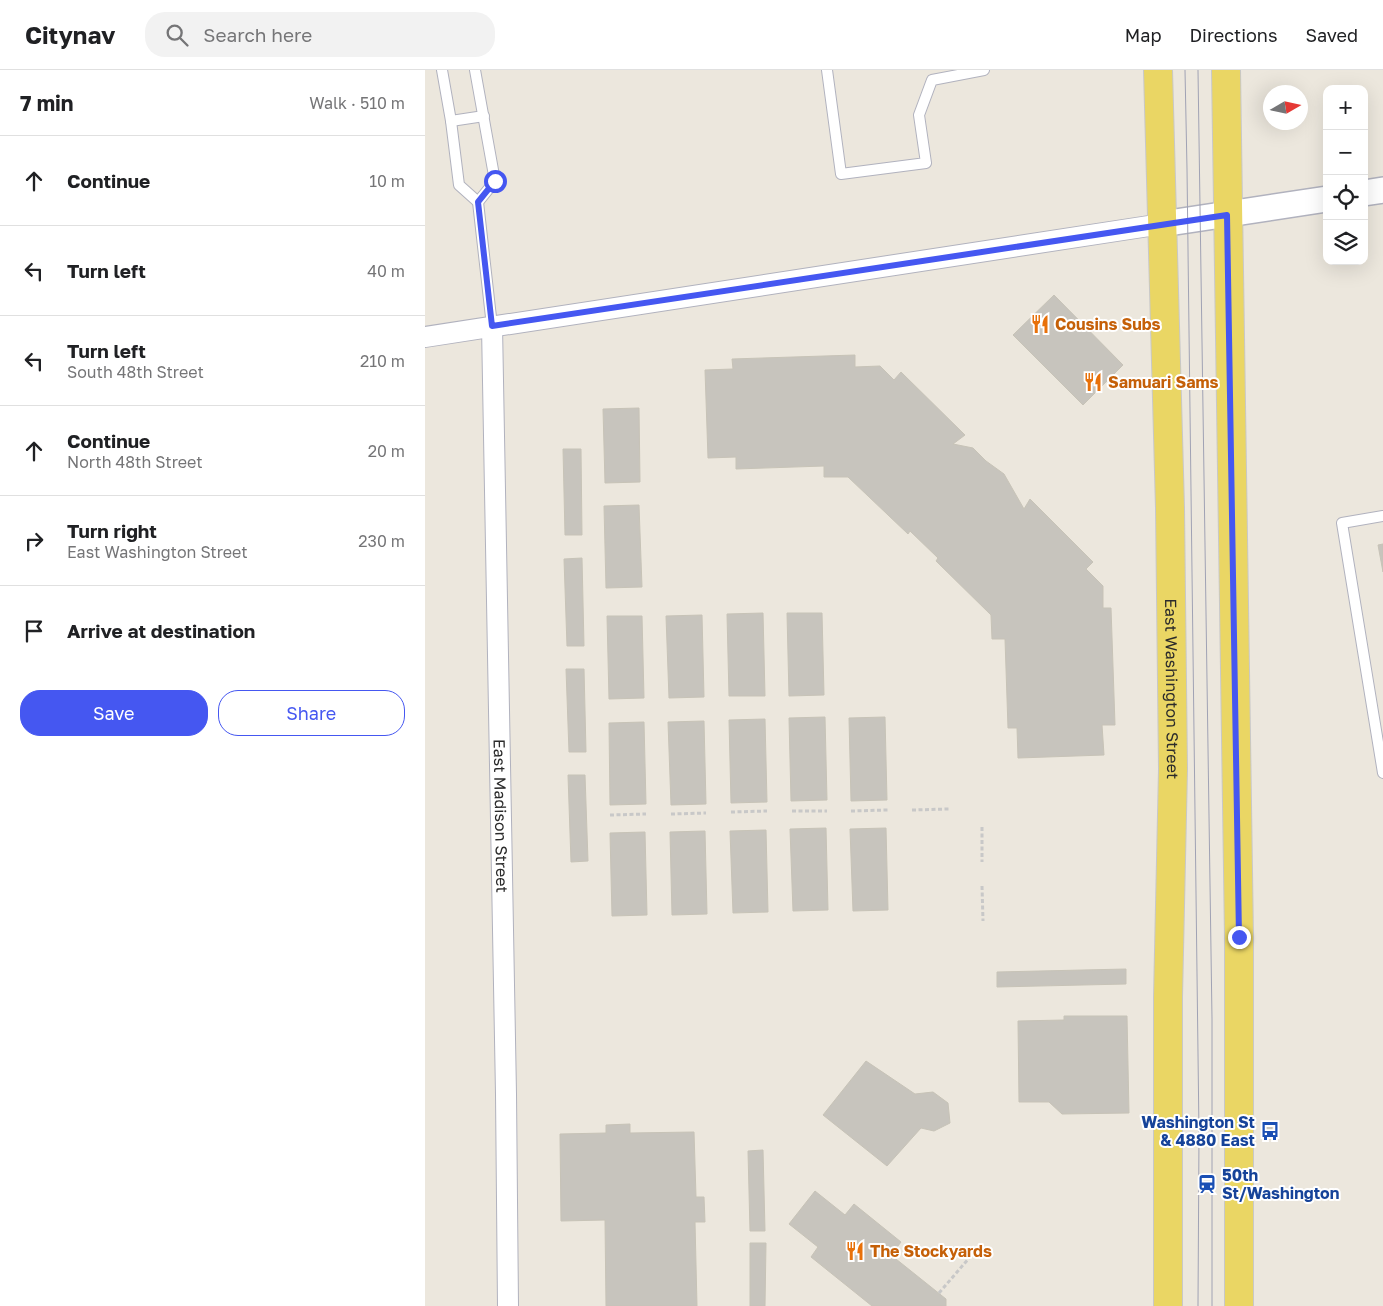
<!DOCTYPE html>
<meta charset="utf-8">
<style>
body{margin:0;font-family:"Golos Text",sans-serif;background:#f2f2f2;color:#202124}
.controls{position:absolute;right:15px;top:15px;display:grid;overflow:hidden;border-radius:10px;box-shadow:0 5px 20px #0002}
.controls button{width:45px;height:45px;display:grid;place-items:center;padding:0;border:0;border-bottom:1px solid #e0e0e0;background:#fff;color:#202124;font:25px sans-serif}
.compass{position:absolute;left:838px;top:15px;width:45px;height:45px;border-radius:50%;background:#fff;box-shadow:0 5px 20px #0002;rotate:81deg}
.stop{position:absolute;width:15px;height:15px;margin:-11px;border:4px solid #4557f1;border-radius:50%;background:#fff}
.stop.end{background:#4557f1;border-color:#fff;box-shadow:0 1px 5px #0008}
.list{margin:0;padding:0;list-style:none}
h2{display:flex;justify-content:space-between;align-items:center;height:65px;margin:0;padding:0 20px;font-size:21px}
h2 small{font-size:16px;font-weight:400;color:#757577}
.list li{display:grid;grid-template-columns:32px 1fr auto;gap:15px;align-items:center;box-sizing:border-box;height:90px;padding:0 20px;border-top:1px solid #e0e0e0}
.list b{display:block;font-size:19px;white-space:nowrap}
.list p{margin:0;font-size:16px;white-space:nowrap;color:#757577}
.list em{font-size:16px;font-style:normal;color:#757577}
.actions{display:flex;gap:10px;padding:15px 20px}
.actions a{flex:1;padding:11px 0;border:1px solid #4557f1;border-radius:20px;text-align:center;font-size:18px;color:#4557f1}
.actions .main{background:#4557f1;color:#fff}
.icon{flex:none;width:28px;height:28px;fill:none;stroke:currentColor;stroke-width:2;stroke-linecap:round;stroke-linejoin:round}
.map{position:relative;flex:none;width:958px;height:1236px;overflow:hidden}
header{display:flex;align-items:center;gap:30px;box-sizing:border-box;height:70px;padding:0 25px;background:#fff;border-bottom:1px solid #e0e0e0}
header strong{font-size:24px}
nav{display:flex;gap:28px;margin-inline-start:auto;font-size:18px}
.search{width:350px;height:45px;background:#f2f2f2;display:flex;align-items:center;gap:12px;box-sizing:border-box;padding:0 18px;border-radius:20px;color:#757577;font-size:19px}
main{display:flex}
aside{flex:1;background:#fff}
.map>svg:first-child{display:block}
.building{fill:#c7c4bd;stroke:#c7c3b7}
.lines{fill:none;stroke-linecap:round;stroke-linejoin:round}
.service-casing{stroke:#b1b2be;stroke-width:12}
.minor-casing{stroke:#b1b2be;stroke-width:22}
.tertiary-casing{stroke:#b1b2be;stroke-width:28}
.primary-casing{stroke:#c8c8c8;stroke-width:30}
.path{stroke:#c8c8c8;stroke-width:3;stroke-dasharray:4 2.5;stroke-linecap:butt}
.service{stroke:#fff;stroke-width:10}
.minor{stroke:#fff;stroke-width:20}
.tertiary{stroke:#fff;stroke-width:25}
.primary{stroke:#ead664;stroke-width:28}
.tram{stroke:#a0a2b4;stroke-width:1}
.route{stroke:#4557f1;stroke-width:6}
.labels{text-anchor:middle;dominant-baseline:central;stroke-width:4;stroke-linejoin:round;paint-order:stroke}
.food-label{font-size:16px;font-weight:bold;fill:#c56008;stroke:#fff;text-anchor:start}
.street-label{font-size:16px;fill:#2b2b2b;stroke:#fff}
.transit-label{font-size:16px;font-weight:bold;fill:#164399;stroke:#fff;text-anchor:end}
</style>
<header>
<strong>Citynav</strong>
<div class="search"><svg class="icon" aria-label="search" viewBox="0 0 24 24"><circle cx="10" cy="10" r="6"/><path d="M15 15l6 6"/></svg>Search here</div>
<nav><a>Map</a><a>Directions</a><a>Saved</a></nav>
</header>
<main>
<aside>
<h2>7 min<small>Walk · 510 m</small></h2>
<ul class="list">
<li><svg class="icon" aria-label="ahead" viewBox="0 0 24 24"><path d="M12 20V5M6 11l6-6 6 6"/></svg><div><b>Continue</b></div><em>10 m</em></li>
<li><svg class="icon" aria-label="left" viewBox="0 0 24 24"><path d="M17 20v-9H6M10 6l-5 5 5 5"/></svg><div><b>Turn left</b></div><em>40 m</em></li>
<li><svg class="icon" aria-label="left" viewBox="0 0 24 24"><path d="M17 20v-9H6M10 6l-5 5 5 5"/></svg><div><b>Turn left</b><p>South 48th Street</p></div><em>210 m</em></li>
<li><svg class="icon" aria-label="ahead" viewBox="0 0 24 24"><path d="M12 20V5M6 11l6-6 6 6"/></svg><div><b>Continue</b><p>North 48th Street</p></div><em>20 m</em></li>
<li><svg class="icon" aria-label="right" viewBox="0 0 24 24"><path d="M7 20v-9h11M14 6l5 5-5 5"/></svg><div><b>Turn right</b><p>East Washington Street</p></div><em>230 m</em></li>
<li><svg class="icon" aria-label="arrive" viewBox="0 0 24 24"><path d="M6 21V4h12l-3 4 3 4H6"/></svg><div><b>Arrive at destination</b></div></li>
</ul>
<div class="actions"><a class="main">Save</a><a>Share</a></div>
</aside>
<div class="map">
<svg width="958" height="1236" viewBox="0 0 958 1236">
<rect width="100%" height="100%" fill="#ece7dd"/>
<g class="building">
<path d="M629,225l69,70 -40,40 -70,-70z"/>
<path d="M430,285v12l25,-1 14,14 7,-8 64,63 -12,9 20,4 13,13 18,13 20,35 6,-10 63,63 -7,7 17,17v22h8l4,117h-13l2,30 -86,3 -1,-30h-9l-3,-89h-13l-1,-24 -55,-54 2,-3 -28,-27 -2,3 -60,-57h-24v-11l-88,3v-12l-28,1 -3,-88 28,-1 -1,-10z"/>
<path d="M214,338l1,74 -35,1 -2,-74z"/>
<path d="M138,379h18l1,86h-17z"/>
<path d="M214,435l3,82 -36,1 -2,-82z"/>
<path d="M958,474v28l-5,-27z"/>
<path d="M157,488l2,88h-17l-3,-87z"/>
<path d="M338,543l2,83h-36l-2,-82z"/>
<path d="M362,543h35l2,82 -35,1z"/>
<path d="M277,545l2,82 -35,1 -3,-82z"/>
<path d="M182,546h35l2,82 -35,1z"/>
<path d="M141,599h18l2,83h-17z"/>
<path d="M400,647l2,83 -36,1 -2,-83z"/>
<path d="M460,647l2,83 -36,1 -2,-83z"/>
<path d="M340,649l2,83 -36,1 -2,-83z"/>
<path d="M279,651l2,83 -35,1 -3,-83z"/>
<path d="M219,652l2,82 -36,1 -1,-82z"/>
<path d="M143,705h17l3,86 -17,1z"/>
<path d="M401,758l2,82 -35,1 -3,-82z"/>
<path d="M461,758l2,82 -35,1 -3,-82z"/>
<path d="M341,760l2,82 -35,1 -3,-82z"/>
<path d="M280,761l2,83 -35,1 -2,-83z"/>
<path d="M220,762l2,83 -35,1 -2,-83z"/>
<path d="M701,899v15l-129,3v-15z"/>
<path d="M639,946h63l2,97 -67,1 -13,-12h-30l-1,-81 46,-1z"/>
<path d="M441,991l49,33 18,-2 15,11 2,20 -16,8 -13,-3 -34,38 -64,-51z"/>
<path d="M205,1054v9l64,-1 2,65h8l1,25h-10l2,84h-91l-1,-86 -44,1 -1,-87 46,-1v-8z"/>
<path d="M847,1055v14h-6v-13z"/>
<path d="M338,1080l2,81h-15l-2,-80z"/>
<path d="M390,1121l30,24 9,-11 47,38 -10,13 55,44v7h-74l-61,-49 7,-10 -29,-23z"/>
<path d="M325,1173h16l-1,63h-15z"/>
</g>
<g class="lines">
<g class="service-casing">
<g id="service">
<path d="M17,0l9,51 8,64 19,17 14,124"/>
<path d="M50,0l20,111 -17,21"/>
<path d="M402,0l14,104 85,-11 -7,-48 13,-35 52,-10"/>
<path d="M26,51l33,-5"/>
<path d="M958,446l-41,7 41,250"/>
</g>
</g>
<g class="minor-casing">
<g id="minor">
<path id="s1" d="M67,256l14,768 2,212"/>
<path d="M0,267l737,-113"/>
</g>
</g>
<g class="tertiary-casing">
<g id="tertiary">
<path d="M939,123l19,-3"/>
<path d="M737,154l165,-25"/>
</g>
</g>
<g class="primary-casing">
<g id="primary">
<path id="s2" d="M733,0l12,438 3,261 -5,228v309"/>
<path d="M801,0l13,867v369"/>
</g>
</g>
<g class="path">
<path d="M487,740l37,-1"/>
<path d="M367,741h35"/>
<path d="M426,741l37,-1"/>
<path d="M306,742l36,-1"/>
<path d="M246,744l35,-1"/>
<path d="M185,745l36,-1"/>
<path d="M557,757v35"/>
<path d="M557,816l1,35"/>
<path d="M514,1223l37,-43"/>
</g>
<use href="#service" class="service"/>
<use href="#minor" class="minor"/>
<use href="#tertiary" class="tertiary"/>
<use href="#primary" class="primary"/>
<g class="tram">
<path d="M760,0l2,99 12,965 -1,172"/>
<path d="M773,0l14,949v287"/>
</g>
</g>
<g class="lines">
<path class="route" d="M70,111l-17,21 14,124 735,-111 12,722"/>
</g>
<defs>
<g id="restaurant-bare" transform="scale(1.5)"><path d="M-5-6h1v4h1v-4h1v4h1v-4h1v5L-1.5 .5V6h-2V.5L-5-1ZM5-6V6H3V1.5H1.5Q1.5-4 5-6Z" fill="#e8710a" stroke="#fff" stroke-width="2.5" paint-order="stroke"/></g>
<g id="bus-bare" transform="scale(1.5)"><path d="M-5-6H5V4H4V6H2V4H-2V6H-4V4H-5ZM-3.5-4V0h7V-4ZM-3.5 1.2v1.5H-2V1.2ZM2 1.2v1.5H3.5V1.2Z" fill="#1a4fb4" stroke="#fff" stroke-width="2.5" paint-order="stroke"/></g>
<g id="station-bare" transform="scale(1.5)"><path d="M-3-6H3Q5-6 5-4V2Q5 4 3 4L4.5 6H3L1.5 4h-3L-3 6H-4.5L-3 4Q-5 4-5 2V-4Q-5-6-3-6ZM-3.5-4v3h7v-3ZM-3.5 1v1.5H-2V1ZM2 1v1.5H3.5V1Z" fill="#1a4fb4" stroke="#fff" stroke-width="2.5" paint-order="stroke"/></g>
</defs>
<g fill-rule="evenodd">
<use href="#restaurant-bare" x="615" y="254"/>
<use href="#restaurant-bare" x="668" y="312"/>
<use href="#bus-bare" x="845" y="1061"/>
<use href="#station-bare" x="782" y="1114"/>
<use href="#restaurant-bare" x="430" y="1181"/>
</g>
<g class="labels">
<g class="food-label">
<text x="630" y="254">Cousins Subs</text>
<text x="683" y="312">Samuari Sams</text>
<text x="445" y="1181">The Stockyards</text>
</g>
<g class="street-label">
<text stroke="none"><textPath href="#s2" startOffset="619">East Washington Street</textPath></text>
<text stroke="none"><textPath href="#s1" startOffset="490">East Madison Street</textPath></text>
</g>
<g class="transit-label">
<text x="830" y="1052">Washington St<tspan x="830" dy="18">&amp; 4880 East</tspan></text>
<text x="797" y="1105" text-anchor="start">50th<tspan x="797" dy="18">St/Washington</tspan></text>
</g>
</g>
</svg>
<div class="controls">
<button>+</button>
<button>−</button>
<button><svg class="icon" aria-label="locate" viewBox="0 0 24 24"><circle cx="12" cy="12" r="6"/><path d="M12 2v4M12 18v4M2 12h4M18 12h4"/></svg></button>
<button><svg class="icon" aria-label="layers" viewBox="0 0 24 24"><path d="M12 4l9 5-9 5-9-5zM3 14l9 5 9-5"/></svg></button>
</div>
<svg class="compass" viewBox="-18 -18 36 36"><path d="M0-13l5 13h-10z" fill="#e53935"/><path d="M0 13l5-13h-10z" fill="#757577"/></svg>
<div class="stop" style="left:70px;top:111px"></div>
<div class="stop end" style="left:814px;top:867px"></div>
</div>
</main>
